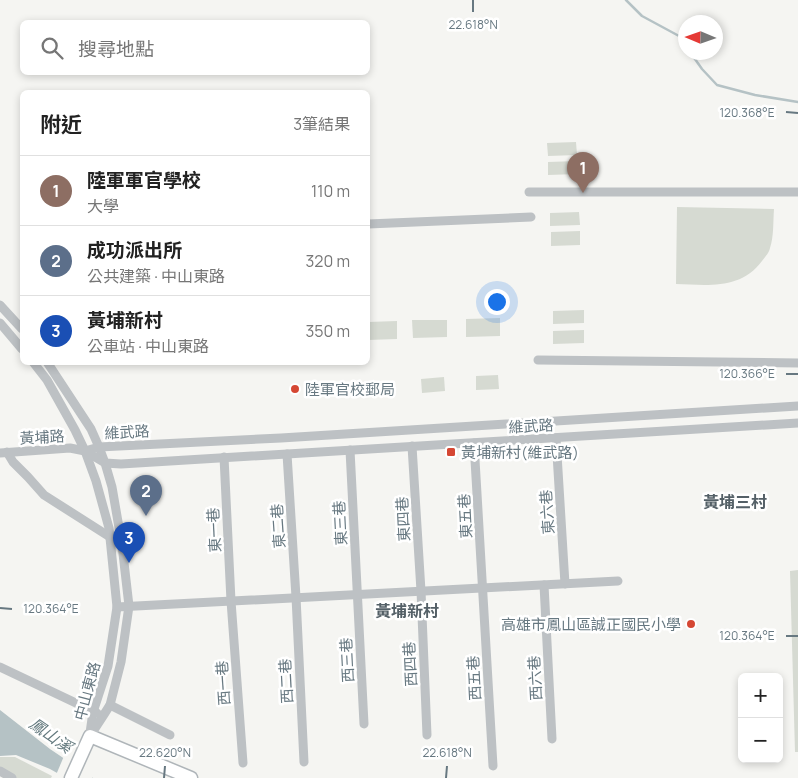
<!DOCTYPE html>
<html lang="zh-TW">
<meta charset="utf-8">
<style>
body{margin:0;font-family:Manrope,"Noto Sans TC",sans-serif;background:#f6f6f6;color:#222}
.controls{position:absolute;right:15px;bottom:15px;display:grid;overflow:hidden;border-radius:8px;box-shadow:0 2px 8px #0003}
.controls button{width:45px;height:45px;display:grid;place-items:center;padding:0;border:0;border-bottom:1px solid #e0e0e0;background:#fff;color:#222;font:25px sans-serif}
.compass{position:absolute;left:678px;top:15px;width:45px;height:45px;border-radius:50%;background:#fff;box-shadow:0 2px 8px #0003;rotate:272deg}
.you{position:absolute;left:496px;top:301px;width:18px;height:18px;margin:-12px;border:4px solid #fff;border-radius:50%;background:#1a73e8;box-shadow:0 0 0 8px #1a73e833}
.badge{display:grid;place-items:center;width:32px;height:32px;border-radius:50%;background:#d54733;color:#fff;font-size:16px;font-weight:700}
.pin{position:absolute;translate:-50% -41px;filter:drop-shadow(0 1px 2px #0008)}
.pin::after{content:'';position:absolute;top:26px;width:18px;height:15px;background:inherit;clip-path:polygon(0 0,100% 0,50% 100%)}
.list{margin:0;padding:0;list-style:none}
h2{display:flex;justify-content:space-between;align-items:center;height:65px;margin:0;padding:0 20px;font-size:21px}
h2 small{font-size:16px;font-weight:400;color:#767676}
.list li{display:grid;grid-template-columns:32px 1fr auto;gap:15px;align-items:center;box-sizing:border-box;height:70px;padding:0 20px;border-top:1px solid #e0e0e0}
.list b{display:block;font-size:19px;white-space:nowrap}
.list p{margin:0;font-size:16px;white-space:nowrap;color:#767676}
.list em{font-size:16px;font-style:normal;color:#767676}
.icon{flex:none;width:28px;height:28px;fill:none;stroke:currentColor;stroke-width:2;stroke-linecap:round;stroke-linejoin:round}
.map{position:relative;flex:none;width:798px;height:778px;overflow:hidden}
.search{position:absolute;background:#fff;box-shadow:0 2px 8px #0003;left:20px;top:20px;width:350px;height:55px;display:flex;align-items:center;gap:12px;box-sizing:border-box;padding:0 18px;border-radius:8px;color:#767676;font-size:19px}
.panel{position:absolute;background:#fff;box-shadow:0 2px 8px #0003;left:20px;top:90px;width:350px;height:275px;border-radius:8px}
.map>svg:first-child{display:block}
.green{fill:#d6dad2}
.water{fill:#b5c2c5}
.pier{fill:#f5f5f2}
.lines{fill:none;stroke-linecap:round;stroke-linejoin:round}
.stream{stroke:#b5c2c5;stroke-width:2.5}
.secondary-casing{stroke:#afb5b9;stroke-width:15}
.street{stroke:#bdc1c4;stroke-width:9}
.secondary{stroke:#fff;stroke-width:12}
.ticks{fill:none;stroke:#677881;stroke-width:2}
.poi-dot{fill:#d54733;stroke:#fff;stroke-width:2}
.labels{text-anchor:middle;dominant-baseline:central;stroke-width:5;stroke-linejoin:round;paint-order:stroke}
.poi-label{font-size:15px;fill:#677881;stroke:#fff;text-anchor:start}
.street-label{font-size:15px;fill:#677881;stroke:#fff}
.neighbourhood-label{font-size:16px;font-weight:bold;fill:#546067;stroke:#fff}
.water-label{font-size:16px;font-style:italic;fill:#63797e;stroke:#fff}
.ticks-label{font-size:12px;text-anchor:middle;fill:#677881;stroke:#fff;stroke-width:5;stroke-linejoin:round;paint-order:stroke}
</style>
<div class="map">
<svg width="798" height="778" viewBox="0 0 798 778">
<rect width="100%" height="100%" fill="#f5f5f2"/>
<g class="green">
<path d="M576,142l1,13 -29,1 -1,-13z"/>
<path d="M577,161v13l-29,1v-13z"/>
<path d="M677,207l97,2c-1,13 0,27 -4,39 -1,5 -5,9 -8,13 -21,29 -55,24 -86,23z"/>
<path d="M579,212l1,13 -30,1v-13z"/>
<path d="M580,231v14l-29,1v-14z"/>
<path d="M584,310v13l-31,1v-13z"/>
<path d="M500,318v18l-34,1v-18z"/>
<path d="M412,320h35v17l-34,1z"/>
<path d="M397,321v18l-29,1v-18z"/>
<path d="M584,330v13l-31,1v-13z"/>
<path d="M498,375l1,14 -23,1v-14z"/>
<path d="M444,377l1,14 -23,2 -1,-14z"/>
<path d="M798,570v182h-3l-5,-181z"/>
<path d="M0,757h15l37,19 -1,2h-36l-15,-8z"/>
</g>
<path class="water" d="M0,710l50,39 43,29h-27l-16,-9 -34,-14 -16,1z"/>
<path class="pier" d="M64,756l29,19 -1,3h-31l-5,-3z"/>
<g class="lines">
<g class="stream">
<path d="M626,0l16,16 37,20 7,10"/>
<path d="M690,52l12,17 15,16 38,10 43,7"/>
</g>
<g class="secondary-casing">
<path id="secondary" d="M71,778l19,-42 101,42"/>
</g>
<g class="street">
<path d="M529,192h269"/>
<path d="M368,224l163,-7"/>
<path d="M0,305l22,24"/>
<path d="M0,323l22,26"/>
<path d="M538,360l260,3"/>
<path d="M33,362l14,18 28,50 10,21 11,30 13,47 8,79 -9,59 -15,46 -3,21"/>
<path d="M47,362l44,67 8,18 6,16 7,24 10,58 7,61 -8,56 -11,43 -7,11 -13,20"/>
<path d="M556,438l9,146"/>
<path d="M474,443l19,323"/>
<path d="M412,446l9,145 6,144"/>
<path d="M350,450l14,274"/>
<path d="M85,451l14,-4 182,-9 517,-32"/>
<path d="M7,452l6,10 15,15 16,18 66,42"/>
<path d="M0,453l70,-5 15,3 20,12 16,1 677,-41"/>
<path d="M287,454l9,143 8,165"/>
<path d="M224,457l7,144 12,162"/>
<path d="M544,585l8,154"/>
<path d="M117,607l501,-26"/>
<path d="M0,667l97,46"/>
<path d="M110,705l60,30"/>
<path d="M0,771l12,7"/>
</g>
<use href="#secondary" class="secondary"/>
</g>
<path class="ticks" d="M473,12v-12M786,112l12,1M786,374h12M0,608l12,1M786,636h12M164,778l1,-12M446,778l1,-12"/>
<g class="poi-dot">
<circle cx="295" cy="389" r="5"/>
<rect x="446" y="447" width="10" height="10" rx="2.5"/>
<circle cx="691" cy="624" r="5"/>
</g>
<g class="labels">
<g class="poi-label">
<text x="305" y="389">陸軍官校郵局</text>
<text x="461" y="452">黃埔新村(維武路)</text>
<text x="681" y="624" text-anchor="end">高雄市鳳山區誠正國民小學</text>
</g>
<g class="street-label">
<text transform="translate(531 426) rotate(-3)">維武路</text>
<text transform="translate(127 432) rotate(-3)">維武路</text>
<text transform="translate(42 437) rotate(-3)">黃埔路</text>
<text transform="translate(547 512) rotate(-94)">東六巷</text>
<text transform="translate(465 516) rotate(-93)">東五巷</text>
<text transform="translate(403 519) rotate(-93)">東四巷</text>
<text transform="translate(340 523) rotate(-93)">東三巷</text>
<text transform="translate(278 526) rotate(-94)">東二巷</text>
<text transform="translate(214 530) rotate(-93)">東一巷</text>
<text transform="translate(347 660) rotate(-93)">西三巷</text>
<text transform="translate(410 664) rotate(-93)">西四巷</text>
<text transform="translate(474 678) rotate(-93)">西五巷</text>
<text transform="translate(535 678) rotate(-93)">西六巷</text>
<text transform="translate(286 681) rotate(-93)">西二巷</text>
<text transform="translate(223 683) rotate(-94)">西一巷</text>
<text transform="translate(87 691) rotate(-75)">中山東路</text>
</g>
<g class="neighbourhood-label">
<text x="735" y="502">黃埔三村</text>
<text x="407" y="611">黃埔新村</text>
</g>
<g class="water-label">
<text transform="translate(51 735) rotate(35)">鳳山溪</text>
</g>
</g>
<g class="ticks-label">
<text x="473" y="29">22.618°N</text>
<text x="747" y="117">120.368°E</text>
<text x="747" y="378">120.366°E</text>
<text x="51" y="613">120.364°E</text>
<text x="747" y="640">120.364°E</text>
<text x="165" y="757">22.620°N</text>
<text x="447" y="757">22.618°N</text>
</g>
</svg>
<div class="controls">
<button>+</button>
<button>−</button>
</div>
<svg class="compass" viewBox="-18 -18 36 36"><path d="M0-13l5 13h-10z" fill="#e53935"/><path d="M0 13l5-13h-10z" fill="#767676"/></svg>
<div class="you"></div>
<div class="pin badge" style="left:583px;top:193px;background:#8d6e63">1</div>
<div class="pin badge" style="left:146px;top:516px;background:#5c6f8a">2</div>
<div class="pin badge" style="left:129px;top:563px;background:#1a4fb4">3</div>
<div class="search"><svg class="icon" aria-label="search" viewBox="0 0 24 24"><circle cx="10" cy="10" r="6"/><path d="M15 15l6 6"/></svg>搜尋地點</div>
<section class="panel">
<h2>附近<small>3筆結果</small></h2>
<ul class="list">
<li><span class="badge" style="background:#8d6e63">1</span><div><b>陸軍軍官學校</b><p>大學</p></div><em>110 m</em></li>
<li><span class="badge" style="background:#5c6f8a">2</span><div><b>成功派出所</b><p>公共建築 · 中山東路</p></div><em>320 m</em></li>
<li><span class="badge" style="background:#1a4fb4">3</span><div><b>黃埔新村</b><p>公車站 · 中山東路</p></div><em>350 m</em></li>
</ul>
</section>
</div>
